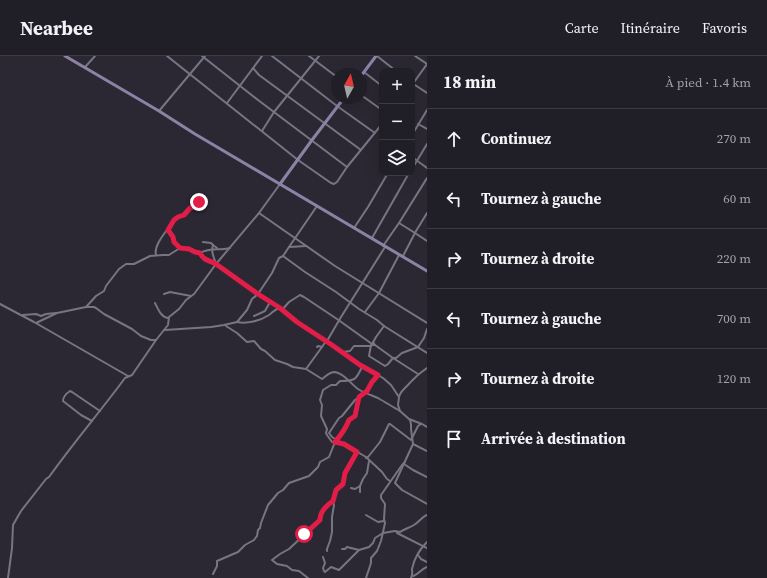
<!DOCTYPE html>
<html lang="fr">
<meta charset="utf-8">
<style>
body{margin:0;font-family:"Source Serif 4",serif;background:#28272e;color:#f1f3f6}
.controls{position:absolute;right:12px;top:12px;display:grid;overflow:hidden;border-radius:8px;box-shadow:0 4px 16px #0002}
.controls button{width:36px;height:36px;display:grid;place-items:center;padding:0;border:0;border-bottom:1px solid #3d3c43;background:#201e26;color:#f1f3f6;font:20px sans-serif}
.compass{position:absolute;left:331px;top:12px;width:36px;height:36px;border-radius:50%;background:#201e26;box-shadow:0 4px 16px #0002;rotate:8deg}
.stop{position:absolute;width:12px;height:12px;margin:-9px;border:3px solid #e11d48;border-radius:50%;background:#fff}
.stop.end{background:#e11d48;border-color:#fff;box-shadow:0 1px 4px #0008}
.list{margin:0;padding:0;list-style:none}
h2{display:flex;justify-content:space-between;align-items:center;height:52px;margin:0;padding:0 16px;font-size:17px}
h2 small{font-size:13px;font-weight:400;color:#a2a2a7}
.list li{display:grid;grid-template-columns:26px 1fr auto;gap:12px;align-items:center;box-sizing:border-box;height:60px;padding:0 16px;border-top:1px solid #3d3c43}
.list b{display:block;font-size:15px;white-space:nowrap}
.list em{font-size:13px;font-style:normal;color:#a2a2a7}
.icon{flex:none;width:22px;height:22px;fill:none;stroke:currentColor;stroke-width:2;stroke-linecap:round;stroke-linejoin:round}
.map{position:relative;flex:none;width:427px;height:522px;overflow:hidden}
header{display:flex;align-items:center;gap:24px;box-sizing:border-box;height:56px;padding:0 20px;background:#201e26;border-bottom:1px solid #3d3c43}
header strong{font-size:19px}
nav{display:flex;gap:22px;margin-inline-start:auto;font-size:14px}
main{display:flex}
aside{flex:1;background:#201e26}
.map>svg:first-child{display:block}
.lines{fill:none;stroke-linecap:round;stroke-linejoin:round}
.street{stroke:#787582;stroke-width:2}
.secondary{stroke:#8b82a5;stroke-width:3}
.route{stroke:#e11d48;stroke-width:5}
</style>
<header>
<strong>Nearbee</strong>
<nav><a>Carte</a><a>Itinéraire</a><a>Favoris</a></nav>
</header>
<main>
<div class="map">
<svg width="427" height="522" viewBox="0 0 427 522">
<rect width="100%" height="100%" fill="#2b2833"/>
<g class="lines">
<g class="street">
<path d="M167,0l131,104 33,23 3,1 3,-2 10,-15 35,-43"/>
<path d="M202,0l56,44 89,67"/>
<path d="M272,0l65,50 38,27"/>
<path d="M309,0l28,21"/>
<path d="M377,0l19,15"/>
<path d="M415,0l12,8"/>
<path d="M84,11l2,-1 9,-10"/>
<path d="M253,12l6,7 102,75"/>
<path d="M364,16l18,14"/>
<path d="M412,27l15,10"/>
<path d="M412,29l15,-21"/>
<path d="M361,39l21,15"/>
<path d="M227,47l35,-47"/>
<path d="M159,55l46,-55"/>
<path d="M418,68l9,5"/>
<path d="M262,75l12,-19 45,-56"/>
<path d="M412,79l15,-25"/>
<path d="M412,101l15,11"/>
<path d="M412,113l15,-25"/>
<path d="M259,157l76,53 92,57"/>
<path d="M399,167l16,10 12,8"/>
<path d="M354,172l14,-21 20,-34"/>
<path d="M168,173l5,8 1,5 6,6"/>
<path d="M372,182l37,-65"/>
<path d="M203,186l8,1 2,2"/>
<path d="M383,190l16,-23 28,-45"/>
<path d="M289,191l17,-1"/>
<path d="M200,197c11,-6 19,-2 30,-5"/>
<path d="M156,199c-3,-11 13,-26 18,-35l4,-3 6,-2 5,-7 8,-2 5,-7"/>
<path d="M283,200l22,16 31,20 23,17 18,11 7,6 43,27"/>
<path d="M403,200l13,-25 11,-18"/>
<path d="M216,207c-3,-6 -5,-12 -3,-18l4,3"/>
<path d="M164,238l6,-2 21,4"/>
<path d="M155,247c3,6 6,14 13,15"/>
<path d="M0,248l34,18 94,54"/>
<path d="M86,251l10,-11 8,-5 2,-5 13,-17 7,-5h8l16,-8 13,-1h6l11,-7 9,1 6,3 5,1c4,8 9,7 16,11l42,30 22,14 17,14 35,23 28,20 23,13 8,7 8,12 -1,8 2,6 9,8 13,5 5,3"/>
<path d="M282,254l7,-8 11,-7 4,2 33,22 35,25"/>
<path d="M365,256l14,-19 20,-38"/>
<path d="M23,259l13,-1 5,2 5,-2 10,-1"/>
<path d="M254,260l11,-5 5,-9"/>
<path d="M237,266c10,2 23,-1 32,-7 4,-3 6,-6 11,-7"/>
<path d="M36,267l21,-10 29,-6h8l2,1 8,6 28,15 9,7 10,4h5"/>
<path d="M226,270l11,7 10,9 7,-1 7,8 4,2 10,9 12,4 6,3 13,2 16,10c4,-3 7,-7 13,-7 9,1 16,12 23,17 6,4 13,6 20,9 7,4 15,9 22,13"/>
<path d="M165,274l46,-3 13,-2 13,-3 10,-12 5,-11 6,-5 14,-21 7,-15 4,-2 6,-9 28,-41"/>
<path d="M327,285l14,-24 44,-70"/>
<path d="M373,286l2,3 18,13 25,16"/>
<path d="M375,289h-4l-2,11 16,10 3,-2 5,-6h3l6,-5 16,-6 6,-9 3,-9"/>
<path d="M317,291l1,-1 4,1 4,-6"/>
<path d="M343,296l7,-1 4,-5h17l5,-9 8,-11"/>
<path d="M362,311c-6,13 -7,14 -22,14l-4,4h-5l-8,5 -3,10 2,5 -1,11 6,13 -1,4 1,2 5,7 12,2 22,13 16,15 5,7 3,2"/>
<path d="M306,313l16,-22"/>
<path d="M399,341c1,-5 4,-7 8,-11 7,-8 11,-12 20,-18"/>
<path d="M410,364l1,4v5l2,15 -18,39 7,7 25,14"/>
<path d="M92,365l-11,-6 -18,-14c0,-4 4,-8 7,-10l2,1 28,19"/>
<path d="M337,384l-5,-3 -3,-4 10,-15 3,-2 13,-16 4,-3"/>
<path d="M413,388l14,7"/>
<path d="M366,402l2,-1 12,-15 9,-18h1l21,16 7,-14 3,-2"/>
<path d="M404,408l9,6 14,7"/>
<path d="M360,430v6"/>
<path d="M351,432l4,1 5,-3 3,-7 4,-6 2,-12"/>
<path d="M366,459l12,7 6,-1"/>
<path d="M397,477l30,15"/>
<path d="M342,493h3l2,-2 12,3"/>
<path d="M327,495v-2l3,-8 2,-9v-15l2,-12 -1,-4 2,-10 8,-6 2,-12 12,-21"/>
<path d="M418,499l3,4 6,3"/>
<path d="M323,501l2,6 -2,5 1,3 1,1 6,-5 8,3 20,-20 10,-3 4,-4 2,-5 8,-5 12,-2 5,1c4,-3 9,-4 14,-7 5,-3 8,-8 13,-10"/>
<path d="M213,518l4,-8v-5l21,-9 7,-7 9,-5 3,-4 1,-6 2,-2 1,-5 7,-18 10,-12 5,-3 6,-7 20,-7 9,-9 2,-5 9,-5 6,-15 6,-6 3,-8 3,-3 2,-5 6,-4 5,-20c9,-5 11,-14 18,-21"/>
<path d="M413,520c5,-1 8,-7 14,-9"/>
<path d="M8,522l4,-30 1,-23 8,-14 25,-32 3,-2c24,-34 51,-65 76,-99l7,-3 24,-35 12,-15 1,-8 10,-8 7,-9 8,-6 3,-4 19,-26 43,-51 21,-29"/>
<path d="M308,522l-9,-7 -7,-1 -5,-4 -10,-2 -5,-4 8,-6 9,-5 14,-13 1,-3c6,-3 11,-9 16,-13 0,-8 7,-15 13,-19"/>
<path d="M366,522l5,-15v-5l6,-7 4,-10 4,-18 -1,-4 1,-15 -4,-6v-3l21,-30 3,-3"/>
<path d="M411,522c2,-4 1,-6 1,-9 2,-10 8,-20 15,-27"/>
</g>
<g class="secondary">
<path d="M65,0l94,55 36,23 232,137"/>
<path d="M361,20l15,-20"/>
<path d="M280,128l32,-44 32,-42"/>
</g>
</g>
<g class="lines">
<path class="route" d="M199,146l-2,4 -7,2 -6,7 -6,2 -4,3 -6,10 5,7 1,5 6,6 9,1 6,3 5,1c4,8 9,7 16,11l42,30 22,14 17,14 35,23 28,20 18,10 -6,7 -5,9 -8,6 -4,19 -6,4c-3,8 -8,15 -14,22l9,2 13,8 -12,21 -2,11 -7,6 -3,11c-6,4 -13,11 -13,19l-12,11 -4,3"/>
</g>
</svg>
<div class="controls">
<button>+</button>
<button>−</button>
<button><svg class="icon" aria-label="layers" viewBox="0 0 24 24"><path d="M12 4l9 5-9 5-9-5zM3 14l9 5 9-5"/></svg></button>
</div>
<svg class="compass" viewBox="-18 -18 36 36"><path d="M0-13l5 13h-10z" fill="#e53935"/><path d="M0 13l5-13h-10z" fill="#a2a2a7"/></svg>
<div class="stop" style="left:304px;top:478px"></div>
<div class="stop end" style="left:199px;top:146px"></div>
</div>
<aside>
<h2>18 min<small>À pied · 1.4 km</small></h2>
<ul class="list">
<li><svg class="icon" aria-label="ahead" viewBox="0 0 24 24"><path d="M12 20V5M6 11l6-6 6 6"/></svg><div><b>Continuez</b></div><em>270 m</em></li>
<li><svg class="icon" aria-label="left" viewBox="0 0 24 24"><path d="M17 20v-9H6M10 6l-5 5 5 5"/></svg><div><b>Tournez à gauche</b></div><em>60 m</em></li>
<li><svg class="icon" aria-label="right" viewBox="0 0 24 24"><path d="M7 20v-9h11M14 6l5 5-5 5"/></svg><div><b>Tournez à droite</b></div><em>220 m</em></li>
<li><svg class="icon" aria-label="left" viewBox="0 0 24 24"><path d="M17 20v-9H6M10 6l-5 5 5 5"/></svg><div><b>Tournez à gauche</b></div><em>700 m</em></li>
<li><svg class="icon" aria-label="right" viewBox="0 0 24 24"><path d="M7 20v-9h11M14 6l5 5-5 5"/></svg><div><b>Tournez à droite</b></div><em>120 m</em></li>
<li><svg class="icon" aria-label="arrive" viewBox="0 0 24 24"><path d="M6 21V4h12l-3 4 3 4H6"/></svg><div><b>Arrivée à destination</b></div></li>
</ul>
</aside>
</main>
